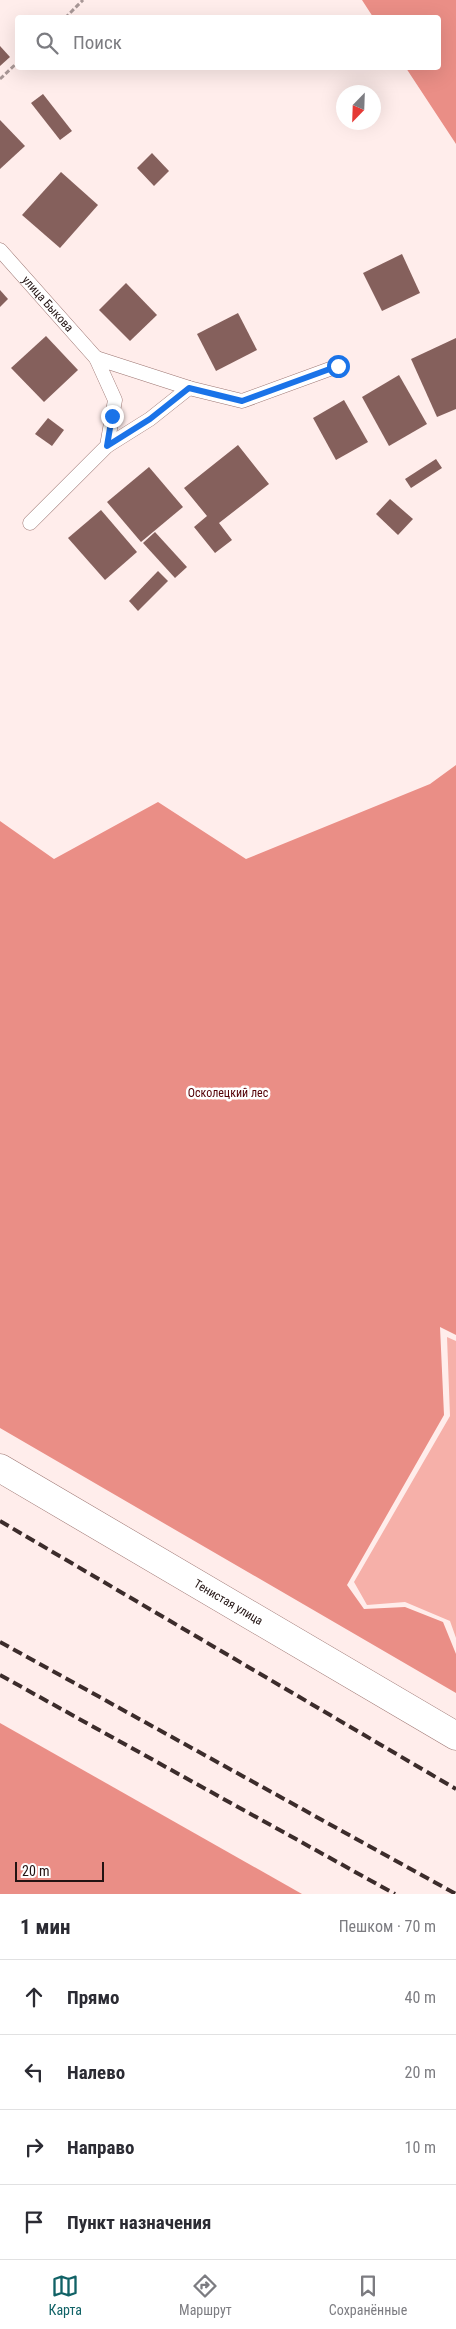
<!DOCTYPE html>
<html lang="ru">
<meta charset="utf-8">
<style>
body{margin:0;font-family:"Roboto Condensed",sans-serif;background:#f7f7f7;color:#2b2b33}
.compass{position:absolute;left:336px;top:85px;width:45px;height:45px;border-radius:50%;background:#fff;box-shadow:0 5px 20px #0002;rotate:203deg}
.scale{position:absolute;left:15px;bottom:12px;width:89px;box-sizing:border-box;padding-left:5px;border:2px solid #221312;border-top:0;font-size:14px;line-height:18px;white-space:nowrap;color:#221312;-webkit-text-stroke:4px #fff;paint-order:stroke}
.stop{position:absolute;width:15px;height:15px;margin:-11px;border:4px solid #1a73e8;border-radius:50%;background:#fff}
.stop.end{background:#1a73e8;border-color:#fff;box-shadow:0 1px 5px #0008}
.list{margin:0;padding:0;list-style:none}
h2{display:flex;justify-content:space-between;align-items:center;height:65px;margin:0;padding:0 20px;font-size:21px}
h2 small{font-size:16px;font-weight:400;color:#7c7c81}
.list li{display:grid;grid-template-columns:32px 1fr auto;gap:15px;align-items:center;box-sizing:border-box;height:75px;padding:0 20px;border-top:1px solid #e1e1e2}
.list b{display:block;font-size:19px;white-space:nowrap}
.list em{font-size:16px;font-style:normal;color:#7c7c81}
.icon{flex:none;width:28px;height:28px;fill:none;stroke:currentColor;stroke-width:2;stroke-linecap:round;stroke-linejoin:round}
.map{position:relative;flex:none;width:456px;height:1894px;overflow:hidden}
.search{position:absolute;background:#fff;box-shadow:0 5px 20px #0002;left:15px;right:15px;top:15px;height:55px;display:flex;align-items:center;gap:12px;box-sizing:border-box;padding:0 18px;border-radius:5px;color:#7c7c81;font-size:19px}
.sheet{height:365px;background:#fff}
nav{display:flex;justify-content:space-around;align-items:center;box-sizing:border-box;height:70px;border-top:1px solid #e1e1e2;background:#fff;font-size:14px;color:#7c7c81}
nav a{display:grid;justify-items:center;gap:2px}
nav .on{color:#116266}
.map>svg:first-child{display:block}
.green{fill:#f6b0a9}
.forest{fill:#ea8e86}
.building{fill:#85605c}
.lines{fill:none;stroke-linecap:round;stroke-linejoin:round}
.service-casing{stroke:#9d7672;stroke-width:15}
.minor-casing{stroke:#9d7672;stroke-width:29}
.path{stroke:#a89796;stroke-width:3;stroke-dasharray:5 2.5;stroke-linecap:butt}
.service{stroke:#fff;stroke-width:14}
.minor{stroke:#fff;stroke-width:28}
.rail{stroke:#3c2c2b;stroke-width:4;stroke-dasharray:10 5;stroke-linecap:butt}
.route{stroke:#1a73e8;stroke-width:6}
.labels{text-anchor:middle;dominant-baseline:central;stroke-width:5;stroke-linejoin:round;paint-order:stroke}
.street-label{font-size:12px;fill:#221312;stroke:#fff}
.park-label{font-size:12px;fill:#540006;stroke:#fff}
</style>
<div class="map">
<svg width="456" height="1894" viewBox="0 0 456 1894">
<rect width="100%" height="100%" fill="#ffedeb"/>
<path class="green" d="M447,1337l9,4v297l-6,-17 -45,-19 -38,3 -13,-23 96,-166z"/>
<g class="forest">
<path d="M362,0h94v144l-50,-76h32v-50l-65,-1z"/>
<path d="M456,765v570l-16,-8 4,88 -97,170 17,24 41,-2 38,15 13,32v39l-456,-265v-607l54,38 104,-57 88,57 184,-75z"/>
<path d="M0,1723l302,171h-302z"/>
</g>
<g class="building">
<path d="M0,46l10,11 -10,9z"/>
<path d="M43,94l29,37 -12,9 -29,-37z"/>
<path d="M0,120l25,26 -25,23z"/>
<path d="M152,153l17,18 -15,15 -17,-18z"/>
<path d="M61,172l37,33 -38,43 -38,-33z"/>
<path d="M402,254l18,39 -38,18 -19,-38z"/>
<path d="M126,283l31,32 -27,26 -31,-31z"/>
<path d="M0,290l8,9 -8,8z"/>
<path d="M238,313l19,37 -41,21 -19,-37z"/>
<path d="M46,336l32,34 -34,32 -33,-34z"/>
<path d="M456,338v71l-19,8 -26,-58z"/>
<path d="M399,375l28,49 -38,22 -27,-49z"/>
<path d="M344,400l24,42 -32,18 -23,-42z"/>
<path d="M48,418l16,12 -12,16 -17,-12z"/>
<path d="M238,445l31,39 -50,39 13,17 -17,13 -21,-26 13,-11 -23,-28z"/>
<path d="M436,459l6,9 -31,20 -6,-9z"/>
<path d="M149,467l34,40 -42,35 -34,-40z"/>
<path d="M390,499l23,20 -15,16 -22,-21z"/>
<path d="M101,510l36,42 -32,28 -37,-42z"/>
<path d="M155,532l32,35 -12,11 -32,-35z"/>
<path d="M158,571l10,10 -30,30 -9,-10z"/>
</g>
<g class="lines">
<g class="service-casing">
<g id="service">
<path id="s1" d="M0,250l96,108"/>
<path d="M107,446l43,-27 39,-31"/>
<path d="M30,523l77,-77 8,-46 -19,-42 93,30 53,13 96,-35"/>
</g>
</g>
<g class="minor-casing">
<g id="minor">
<path id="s2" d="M0,1468l456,268"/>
</g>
</g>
<g class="path">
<path d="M65,18l18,-18"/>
<path d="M0,79l18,-17"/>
</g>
<use href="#service" class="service"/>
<use href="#minor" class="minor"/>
<g class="rail">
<path d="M0,1521l456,268"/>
<path d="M0,1642l456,252"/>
<path d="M0,1675l395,219"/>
</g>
</g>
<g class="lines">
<path class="route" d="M112,416l-5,30 43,-27 39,-31 53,13 96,-35"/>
</g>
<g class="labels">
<g class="street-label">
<text stroke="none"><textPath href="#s1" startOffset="72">улица Быкова</textPath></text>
<text stroke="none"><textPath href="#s2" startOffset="265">Тенистая улица</textPath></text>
</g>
<g class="park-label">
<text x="228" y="1093">Осколецкий лес</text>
</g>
</g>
</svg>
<svg class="compass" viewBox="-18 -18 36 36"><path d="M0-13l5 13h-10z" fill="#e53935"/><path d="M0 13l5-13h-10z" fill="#7c7c81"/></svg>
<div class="scale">20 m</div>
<div class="stop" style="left:338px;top:366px"></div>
<div class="stop end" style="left:112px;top:416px"></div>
<div class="search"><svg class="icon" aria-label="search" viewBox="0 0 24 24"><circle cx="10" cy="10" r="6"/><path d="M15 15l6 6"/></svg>Поиск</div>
</div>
<section class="sheet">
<h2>1 мин<small>Пешком · 70 m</small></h2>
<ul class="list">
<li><svg class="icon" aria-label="ahead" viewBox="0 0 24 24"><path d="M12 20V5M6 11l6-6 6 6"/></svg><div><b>Прямо</b></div><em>40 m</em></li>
<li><svg class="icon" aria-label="left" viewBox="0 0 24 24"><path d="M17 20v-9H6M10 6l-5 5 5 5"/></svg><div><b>Налево</b></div><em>20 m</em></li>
<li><svg class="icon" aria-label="right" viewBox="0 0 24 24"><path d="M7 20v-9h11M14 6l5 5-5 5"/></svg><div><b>Направо</b></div><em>10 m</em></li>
<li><svg class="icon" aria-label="arrive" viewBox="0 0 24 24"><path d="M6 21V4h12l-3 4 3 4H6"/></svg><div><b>Пункт назначения</b></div></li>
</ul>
</section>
<nav>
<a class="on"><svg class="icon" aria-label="map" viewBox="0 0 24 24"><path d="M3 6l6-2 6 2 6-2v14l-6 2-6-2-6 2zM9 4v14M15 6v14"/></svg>Карта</a>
<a><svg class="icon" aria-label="directions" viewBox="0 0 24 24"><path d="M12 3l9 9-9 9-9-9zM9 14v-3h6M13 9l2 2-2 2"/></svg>Маршрут</a>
<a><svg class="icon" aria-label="saved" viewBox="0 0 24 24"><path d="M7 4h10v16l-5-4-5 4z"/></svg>Сохранённые</a>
</nav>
